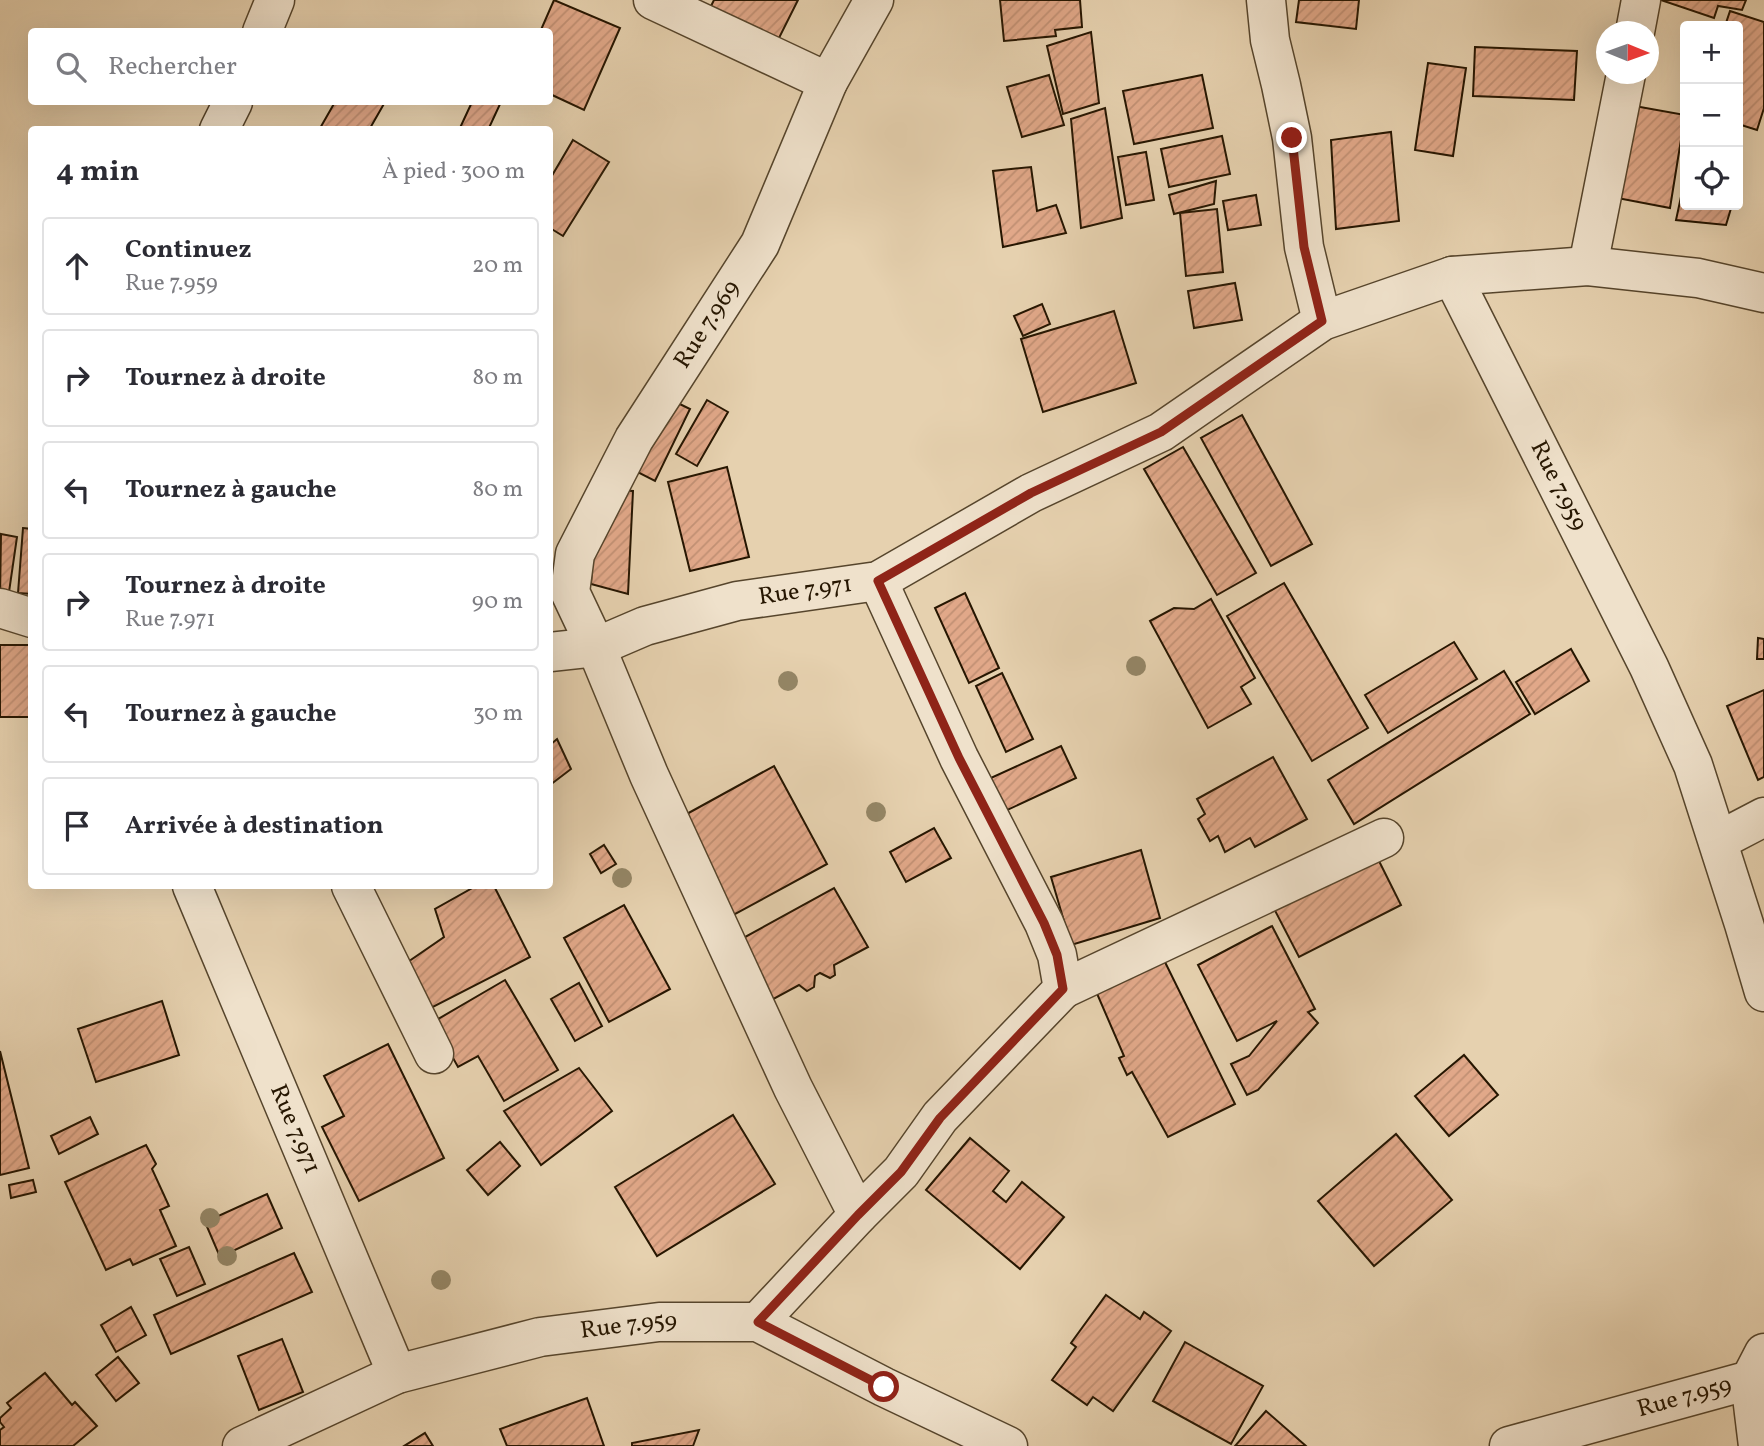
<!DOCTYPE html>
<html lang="fr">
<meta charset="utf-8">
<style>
body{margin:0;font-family:Vollkorn,serif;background:#f2f2f3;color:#2b2b33}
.controls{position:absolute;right:21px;top:21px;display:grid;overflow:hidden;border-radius:7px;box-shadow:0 7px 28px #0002}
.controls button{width:63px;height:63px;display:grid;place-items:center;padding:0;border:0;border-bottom:2px solid #e1e1e2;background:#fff;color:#2b2b33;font:35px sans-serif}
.compass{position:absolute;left:1596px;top:21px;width:63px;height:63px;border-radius:50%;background:#fff;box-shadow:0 7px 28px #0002;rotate:91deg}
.stop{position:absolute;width:21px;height:21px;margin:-16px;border:5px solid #8f2418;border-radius:50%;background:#fff}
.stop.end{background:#8f2418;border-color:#fff;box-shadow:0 2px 7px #0008}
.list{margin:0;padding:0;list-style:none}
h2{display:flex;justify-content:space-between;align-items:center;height:91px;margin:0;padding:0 28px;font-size:30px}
h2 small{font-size:23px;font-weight:400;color:#7c7c81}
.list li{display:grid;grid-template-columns:46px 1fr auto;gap:21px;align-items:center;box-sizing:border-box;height:98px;margin:0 14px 14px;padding:0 14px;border:2px solid #e1e1e2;border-radius:7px}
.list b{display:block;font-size:26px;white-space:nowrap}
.list p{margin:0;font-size:23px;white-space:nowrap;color:#7c7c81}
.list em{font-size:23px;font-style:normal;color:#7c7c81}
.icon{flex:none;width:38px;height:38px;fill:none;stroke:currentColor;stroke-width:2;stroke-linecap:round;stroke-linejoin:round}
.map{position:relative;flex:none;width:1764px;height:1446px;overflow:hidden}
.search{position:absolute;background:#fff;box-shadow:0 7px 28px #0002;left:28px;top:28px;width:525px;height:77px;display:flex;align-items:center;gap:18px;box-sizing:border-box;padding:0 24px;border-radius:7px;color:#7c7c81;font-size:26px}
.panel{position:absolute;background:#fff;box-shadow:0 7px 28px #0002;left:28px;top:126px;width:525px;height:763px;border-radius:7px}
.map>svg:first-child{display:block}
.building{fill:url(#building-hatch);stroke:#261601;stroke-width:2}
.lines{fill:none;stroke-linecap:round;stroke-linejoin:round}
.minor-casing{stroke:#56452c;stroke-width:41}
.minor{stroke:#efe1cb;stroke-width:38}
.tree{fill:#948666}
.route{stroke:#8f2418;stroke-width:9}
.labels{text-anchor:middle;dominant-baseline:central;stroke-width:5;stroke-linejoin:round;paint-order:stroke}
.street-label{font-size:24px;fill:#261601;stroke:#efe1cb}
</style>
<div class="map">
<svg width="1764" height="1446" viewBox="0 0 1764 1446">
<defs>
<pattern id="building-hatch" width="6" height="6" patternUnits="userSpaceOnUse" patternTransform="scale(1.75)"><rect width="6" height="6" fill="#e1a889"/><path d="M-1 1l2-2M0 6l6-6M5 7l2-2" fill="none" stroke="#c19074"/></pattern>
</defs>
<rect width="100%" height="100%" fill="#e6d1af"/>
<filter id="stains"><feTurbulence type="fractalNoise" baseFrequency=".00286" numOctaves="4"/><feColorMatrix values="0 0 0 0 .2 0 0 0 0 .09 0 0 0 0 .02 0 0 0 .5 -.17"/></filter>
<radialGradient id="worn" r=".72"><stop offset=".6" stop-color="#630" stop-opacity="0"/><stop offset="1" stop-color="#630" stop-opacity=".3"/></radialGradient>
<g class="building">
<path d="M554,0l66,28 -36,82 -34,-16v-62h-10z"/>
<path d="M714,0h84l-22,44 -67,-34z"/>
<path d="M1000,0h80l2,27 -27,3 1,6 -52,5z"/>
<path d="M1299,0h60l-3,29 -60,-7z"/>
<path d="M1661,0h85l-4,10 -24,-4 -4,12z"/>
<path d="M1730,11l34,11v86l-7,22 -19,-6v-98h-13z"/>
<path d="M1091,32l8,71 -36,11 -16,-68z"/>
<path d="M1475,47l102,4 -3,49 -101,-4z"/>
<path d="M1428,63l38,5 -13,88 -38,-6z"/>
<path d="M1049,75l15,50 -42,12 -15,-50z"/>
<path d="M1202,75l11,53 -79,16 -11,-53z"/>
<path d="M335,102h50l-16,28h-50z"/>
<path d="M472,102h29l-13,28h-29z"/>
<path d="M1629,105l56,10 -15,93 -58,-11z"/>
<path d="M1105,108l17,110 -41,10 -10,-109z"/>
<path d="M1391,132l8,89 -63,8 -5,-89z"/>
<path d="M1222,136l8,38 -61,13 -8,-38z"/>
<path d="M573,140l36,22 -46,74 -13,-8v-49z"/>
<path d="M1146,152l8,48 -28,5 -8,-48z"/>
<path d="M1031,167l6,44 19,-6 10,28 -63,14 -10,-76z"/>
<path d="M1685,178v27h47l-6,20 -50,-5z"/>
<path d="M1216,181l-2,23 -40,10 -5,-19z"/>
<path d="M1256,195l5,30 -33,5 -5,-29z"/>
<path d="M1217,209l6,63 -37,4 -6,-63z"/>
<path d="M1235,283l7,37 -48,8 -6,-37z"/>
<path d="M1042,304l8,20 -27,12 -9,-20z"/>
<path d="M1114,311l22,72 -93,29 -22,-73z"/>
<path d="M647,388l43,21 -35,72 -43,-22z"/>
<path d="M707,400l21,12 -31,54 -21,-12z"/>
<path d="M1242,415l70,129 -41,22 -70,-128z"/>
<path d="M1183,447l73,126 -39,22 -73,-126z"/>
<path d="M727,467l22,90 -59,14 -22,-89z"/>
<path d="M597,489l36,2 -5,103 -37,-10z"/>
<path d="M23,528l9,1v65l-14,-1z"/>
<path d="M1,534l16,3 -9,62 -8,-1z"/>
<path d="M1284,583l84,145 -56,33 -85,-145z"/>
<path d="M965,593l34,75 -30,15 -34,-75z"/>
<path d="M1211,599l44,79 -14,9 10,17 -43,24 -58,-107 24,-13 20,1z"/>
<path d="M1758,638l6,1v20h-7z"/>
<path d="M1454,642l23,37 -89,54 -23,-38z"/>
<rect x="0" y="645" width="32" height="72"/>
<path d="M1571,649l18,32 -54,33 -19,-32z"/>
<path d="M1504,671l26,43 -176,110 -26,-44z"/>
<path d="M1002,673l31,66 -27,13 -30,-66z"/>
<path d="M1764,690v87l-6,3 -31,-74z"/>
<path d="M557,739l14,30 -21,16v-40z"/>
<path d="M1061,746l15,32 -101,47 -15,-33z"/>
<path d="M1273,757l34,62 -52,28 -5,-9 -25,14 -7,-16 -8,5 -12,-22 7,-5 -8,-15z"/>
<path d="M774,766l53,98 -101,55 -52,-98z"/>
<path d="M934,828l17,30 -45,24 -16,-30z"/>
<path d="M604,845l12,19 -15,9 -11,-19z"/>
<path d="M1372,847l29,58 -102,52 -30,-58z"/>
<path d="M1141,850l19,68 -89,27 -20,-68z"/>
<path d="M476,886h18l36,71 -103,53 -25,-44 42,-29 -9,-28z"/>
<path d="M834,888l34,59 -34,18 1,10 -5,3 -10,-5 -5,3 -1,11 -7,4 -8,-6 -31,17 -32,-60z"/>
<path d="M624,905l46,84 -61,33 -45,-84z"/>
<path d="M1272,926l43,83 -7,3 10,11 -60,67 -11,5 -16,-31 18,-8 28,-35 -40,20 -39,-76z"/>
<path d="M1162,956l73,148 -67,33 -36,-65 -5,3 -8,-17 5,-2 -29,-67z"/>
<path d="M505,980l53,90 -54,31 -26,-45 -20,11 -25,-45z"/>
<path d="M579,983l23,43 -27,15 -24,-42z"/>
<path d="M162,1001l17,54 -83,27 -18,-53z"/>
<path d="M388,1044l56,114 -85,43 -37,-74 22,-11 -20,-40z"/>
<path d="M0,1051l29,117 -29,7z"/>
<path d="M1464,1055l34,40 -49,41 -34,-40z"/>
<path d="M579,1068l33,43 -71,54 -37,-54z"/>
<path d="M733,1115l42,69 -118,72 -42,-69z"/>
<path d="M90,1117l8,17 -39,20 -8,-18z"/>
<path d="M1396,1134l56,66 -78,66 -56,-65z"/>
<path d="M970,1138l39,33 -16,20 13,11 16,-20 42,35 -44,52 -94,-79z"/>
<path d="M500,1142l20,24 -32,29 -21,-25z"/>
<path d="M146,1145l10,19 -4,5 17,37 -9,4 16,36 -43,19 -3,-6 -24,11 -41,-88z"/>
<path d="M33,1180l3,12 -25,6 -2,-13z"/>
<path d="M267,1194l15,34 -62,29 -15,-35z"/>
<path d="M189,1247l16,37 -28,12 -17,-37z"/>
<path d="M294,1253l18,39 -141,62 -17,-39z"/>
<path d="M1106,1295l34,24 4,-7 27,19 -58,80 -20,-14 -6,8 -35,-25 24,-33 -5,-4z"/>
<path d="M131,1307l15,28 -30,17 -15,-27z"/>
<path d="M282,1339l21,53 -44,18 -21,-54z"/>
<path d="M1185,1342l78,44 -32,58 -78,-43z"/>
<path d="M118,1357l21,26 -23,18 -20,-26z"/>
<path d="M45,1373l27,32 3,-3 22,24 -24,20h-73v-16l4,-3 -4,-5v-4l11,-10 -4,-5z"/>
<path d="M587,1398l17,48h-97l-7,-17z"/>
<path d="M1266,1411l40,35h-71z"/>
<path d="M699,1430l-6,16h-61v-3z"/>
<path d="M425,1433l8,13h-29z"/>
</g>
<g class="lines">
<g class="minor-casing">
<g id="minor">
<path d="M653,0l175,82"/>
<path d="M1266,0l4,40 11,45 11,53 12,109 18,74"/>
<path d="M262,32l13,-32"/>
<path d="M1635,32l6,-32"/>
<path d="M219,130l14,-28"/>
<path d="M1588,266l38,-192"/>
<path id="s1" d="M1764,293l-66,-15 -110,-12 -136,10 197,391 44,98 51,159 20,68"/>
<path d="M0,608l32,10"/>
<path id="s2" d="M550,652l46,-5 49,-21 92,-25 141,-20 153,-88 130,-61 161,-111 130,-45"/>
<path d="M1718,841l46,-24"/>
<path id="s3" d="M192,886l205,488"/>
<path d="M351,886l83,168"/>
<path d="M1063,989l321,-151"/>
<path id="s4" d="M858,1215l-65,-127 -144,-313 -53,-128 -26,-55 5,-38 59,-115 126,-195 68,-162 46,-82"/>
<path d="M758,1322l100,-107 43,-43 39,-55 123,-128 -6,-34 -13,-32 -85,-165 -81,-177"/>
<path d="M1750,1380l8,66"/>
<path id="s5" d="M242,1446l155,-72 143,-37 119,-15h99l126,65 124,59"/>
<path id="s6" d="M1509,1446l241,-66 14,-27"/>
</g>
</g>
<use href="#minor" class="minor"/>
</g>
<g class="tree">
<circle cx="1136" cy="666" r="10"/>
<circle cx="788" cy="681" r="10"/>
<circle cx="876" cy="812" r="10"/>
<circle cx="622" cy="878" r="10"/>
<circle cx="210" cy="1218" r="10"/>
<circle cx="227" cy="1256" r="10"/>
<circle cx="441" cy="1280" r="10"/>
</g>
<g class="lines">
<path class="route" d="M884,1387l-126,-65 100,-107 43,-43 39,-54 123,-129 -6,-34 -13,-32 -85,-165 -81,-177 153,-88 130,-61 161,-111 -18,-74 -12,-109"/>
</g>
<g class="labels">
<g class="street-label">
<text stroke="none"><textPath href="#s4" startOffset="990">Rue 7.969</textPath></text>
<text stroke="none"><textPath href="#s1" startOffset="550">Rue 7.959</textPath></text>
<text stroke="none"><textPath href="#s2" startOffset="264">Rue 7.971</textPath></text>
<text stroke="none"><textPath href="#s3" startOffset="264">Rue 7.971</textPath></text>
<text stroke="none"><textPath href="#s5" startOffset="408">Rue 7.959</textPath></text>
<text stroke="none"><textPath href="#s6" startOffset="182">Rue 7.959</textPath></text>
</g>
</g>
<rect width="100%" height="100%" filter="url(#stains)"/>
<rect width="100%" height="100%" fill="url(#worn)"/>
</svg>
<div class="controls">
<button>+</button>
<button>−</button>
<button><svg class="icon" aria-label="locate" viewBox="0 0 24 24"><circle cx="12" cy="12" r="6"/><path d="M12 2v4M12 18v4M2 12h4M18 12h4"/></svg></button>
</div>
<svg class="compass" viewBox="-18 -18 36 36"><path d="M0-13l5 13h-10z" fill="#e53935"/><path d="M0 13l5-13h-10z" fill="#7c7c81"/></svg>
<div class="stop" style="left:884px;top:1387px"></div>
<div class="stop end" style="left:1292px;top:138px"></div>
<div class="search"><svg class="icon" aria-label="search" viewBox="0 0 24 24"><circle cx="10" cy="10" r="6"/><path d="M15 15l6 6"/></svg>Rechercher</div>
<section class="panel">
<h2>4 min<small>À pied · 300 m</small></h2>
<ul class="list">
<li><svg class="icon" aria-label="ahead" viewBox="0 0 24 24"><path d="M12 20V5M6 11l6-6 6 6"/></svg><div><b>Continuez</b><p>Rue 7.959</p></div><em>20 m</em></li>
<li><svg class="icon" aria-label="right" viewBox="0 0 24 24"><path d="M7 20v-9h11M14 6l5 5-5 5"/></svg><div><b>Tournez à droite</b></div><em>80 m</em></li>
<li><svg class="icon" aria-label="left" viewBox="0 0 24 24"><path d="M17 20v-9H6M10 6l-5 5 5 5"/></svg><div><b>Tournez à gauche</b></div><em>80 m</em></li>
<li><svg class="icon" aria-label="right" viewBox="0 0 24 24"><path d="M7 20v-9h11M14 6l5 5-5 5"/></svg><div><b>Tournez à droite</b><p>Rue 7.971</p></div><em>90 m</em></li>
<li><svg class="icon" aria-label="left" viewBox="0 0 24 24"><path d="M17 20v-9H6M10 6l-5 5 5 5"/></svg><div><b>Tournez à gauche</b></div><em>30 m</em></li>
<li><svg class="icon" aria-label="arrive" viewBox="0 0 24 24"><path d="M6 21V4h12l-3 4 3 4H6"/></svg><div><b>Arrivée à destination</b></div></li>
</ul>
</section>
</div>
